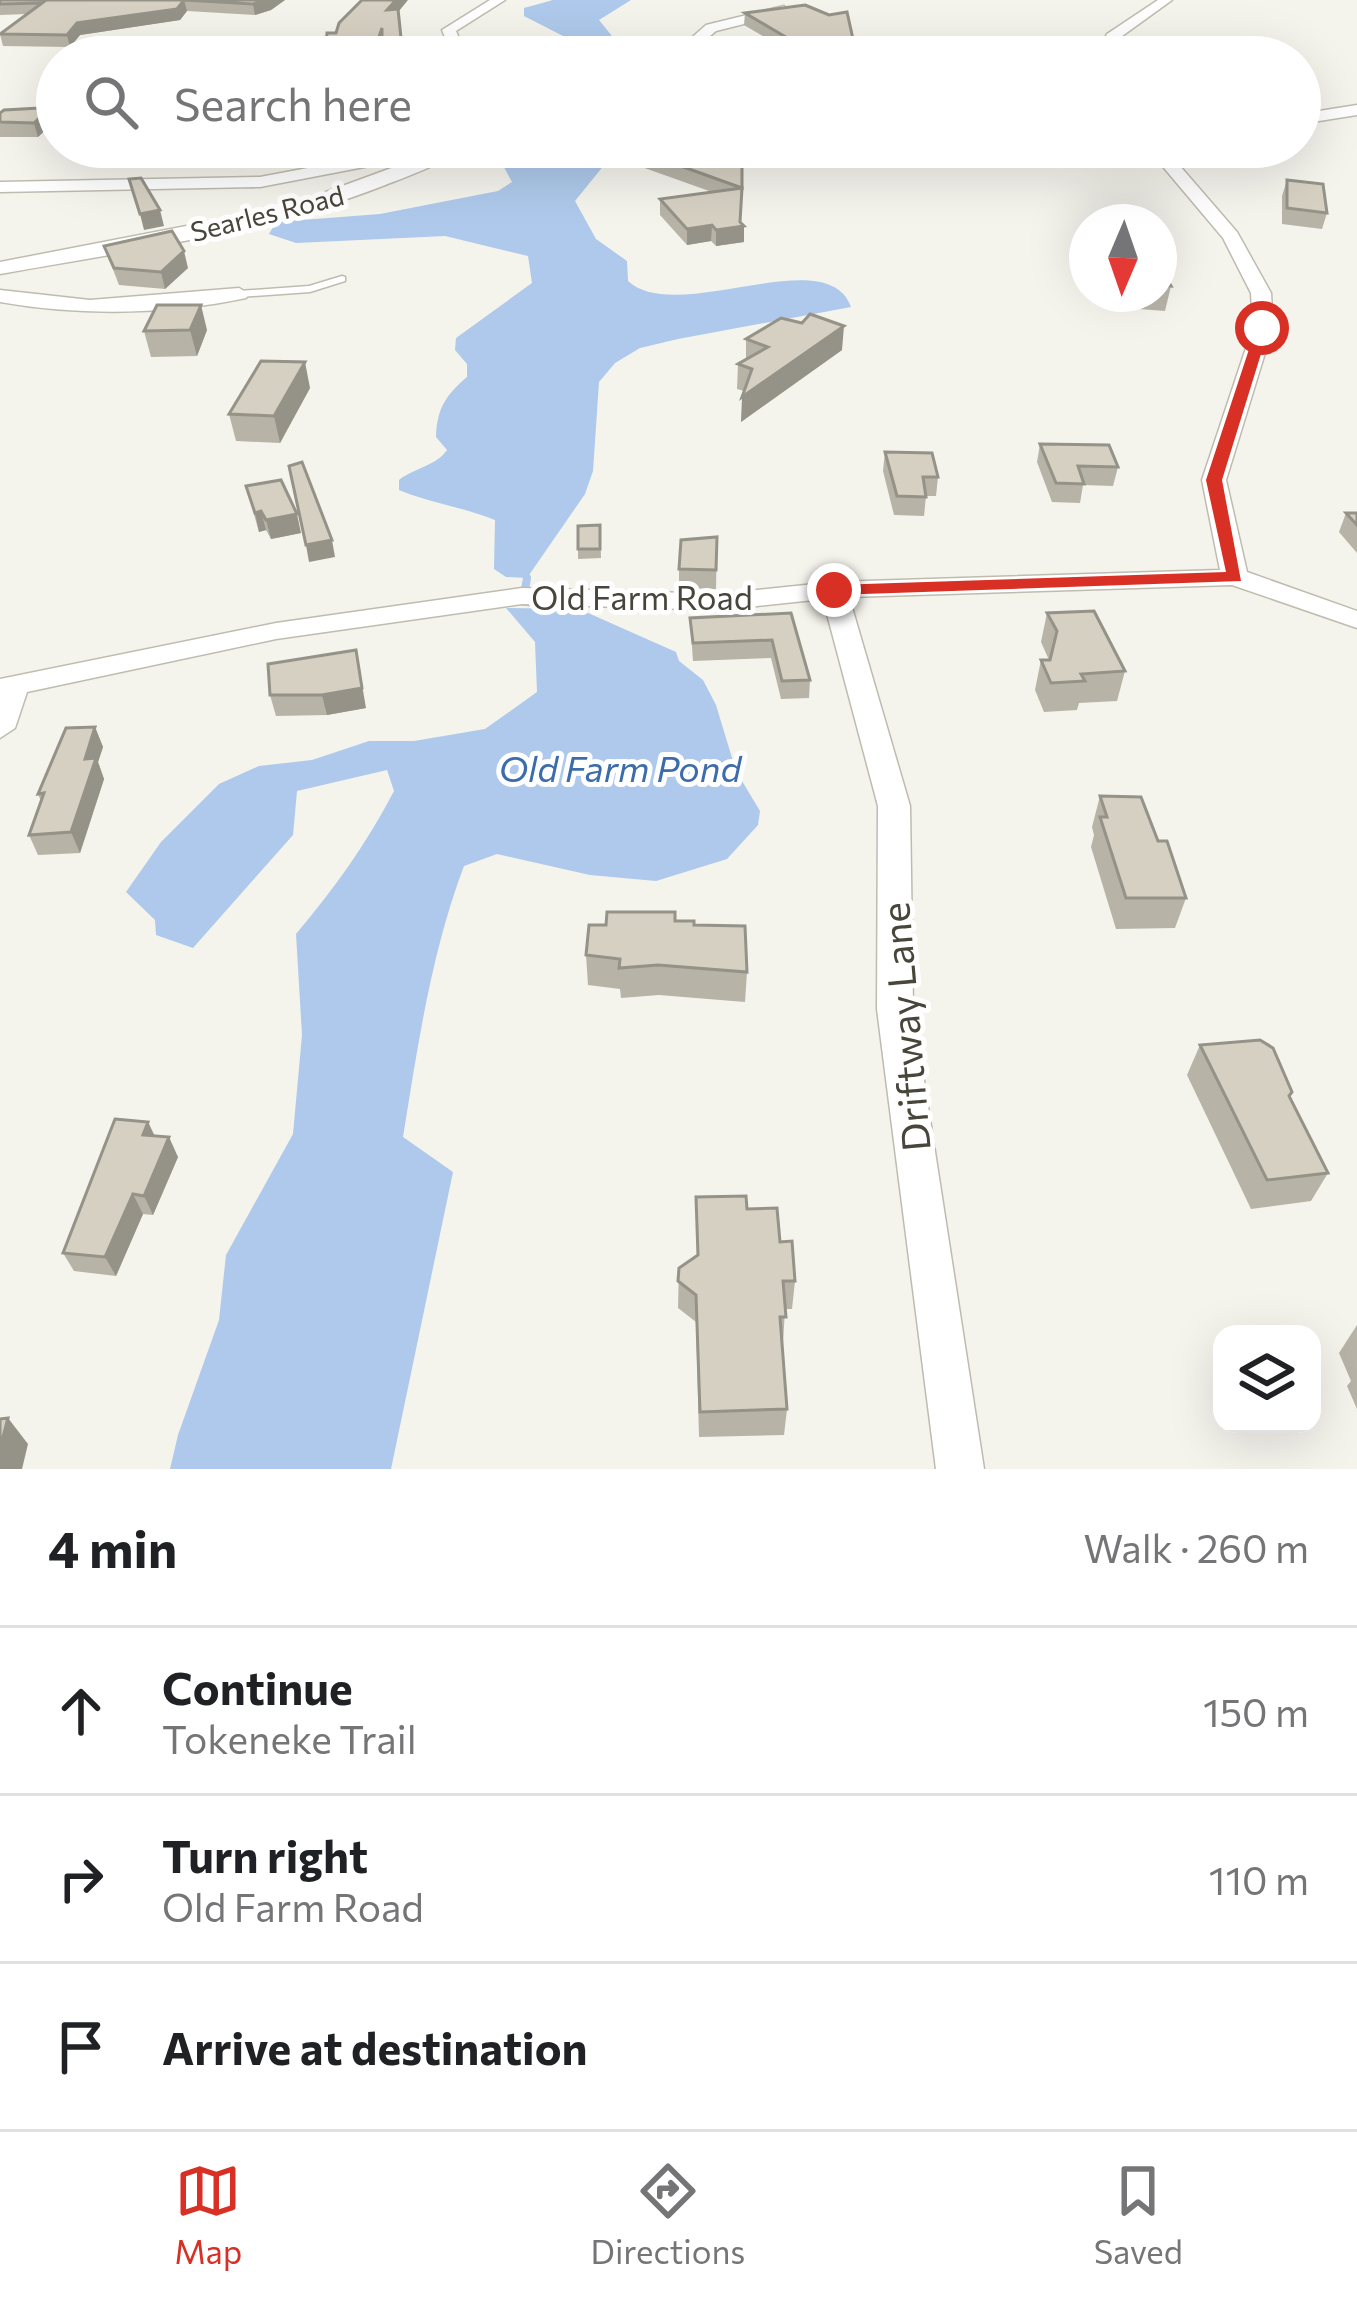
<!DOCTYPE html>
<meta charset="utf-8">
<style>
body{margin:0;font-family:Commissioner,sans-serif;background:#f6f6f6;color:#202124}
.controls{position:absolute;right:36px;bottom:36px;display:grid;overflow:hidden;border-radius:24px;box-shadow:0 12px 48px #0002}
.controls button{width:108px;height:108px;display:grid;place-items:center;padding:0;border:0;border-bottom:3px solid #e0e0e0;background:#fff;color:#202124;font:60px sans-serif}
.compass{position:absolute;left:1069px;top:204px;width:108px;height:108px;border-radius:50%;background:#fff;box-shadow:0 12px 48px #0002;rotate:182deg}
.stop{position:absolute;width:36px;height:36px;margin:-27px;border:9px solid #d93025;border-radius:50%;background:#fff}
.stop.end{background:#d93025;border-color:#fff;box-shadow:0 3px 12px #0008}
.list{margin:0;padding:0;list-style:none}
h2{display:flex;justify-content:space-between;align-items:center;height:156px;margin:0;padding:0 48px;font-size:51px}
h2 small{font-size:39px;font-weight:400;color:#757577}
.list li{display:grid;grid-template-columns:78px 1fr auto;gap:36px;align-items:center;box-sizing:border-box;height:168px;padding:0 48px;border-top:3px solid #e0e0e0}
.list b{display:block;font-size:45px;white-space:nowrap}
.list p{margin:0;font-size:39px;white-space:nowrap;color:#757577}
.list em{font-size:39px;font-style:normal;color:#757577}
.icon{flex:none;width:66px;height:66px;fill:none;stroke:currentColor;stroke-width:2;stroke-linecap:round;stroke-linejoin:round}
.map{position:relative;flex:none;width:1357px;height:1469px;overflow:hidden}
.search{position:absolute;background:#fff;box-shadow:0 12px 48px #0002;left:36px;right:36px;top:36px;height:132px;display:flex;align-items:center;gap:30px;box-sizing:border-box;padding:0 42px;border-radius:66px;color:#757577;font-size:45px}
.sheet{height:660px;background:#fff}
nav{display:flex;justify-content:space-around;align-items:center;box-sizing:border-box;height:168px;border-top:3px solid #e0e0e0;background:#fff;font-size:33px;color:#757577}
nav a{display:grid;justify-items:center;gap:6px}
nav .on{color:#d93025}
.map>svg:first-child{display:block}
.water{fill:#aec9eb}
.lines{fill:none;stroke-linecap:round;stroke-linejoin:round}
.stream{stroke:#aec9eb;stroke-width:8}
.service-casing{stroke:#bfbcaf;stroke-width:3}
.minor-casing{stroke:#bfbcaf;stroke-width:3}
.service{fill:#fff;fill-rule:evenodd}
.minor{fill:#fff;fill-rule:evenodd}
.wall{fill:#b7b3a7}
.shaded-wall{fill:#959288}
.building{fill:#d5d0c2;stroke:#959288;stroke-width:3}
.route{fill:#d93025}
.labels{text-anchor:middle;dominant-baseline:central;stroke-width:10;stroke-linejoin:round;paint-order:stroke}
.far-street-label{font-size:27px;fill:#48453a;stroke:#fff}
.street-label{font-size:33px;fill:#48453a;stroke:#fff}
.water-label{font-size:36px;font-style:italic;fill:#3c6cab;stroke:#fff}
.near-street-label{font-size:39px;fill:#48453a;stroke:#fff}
</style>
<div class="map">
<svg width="1357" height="1469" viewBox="0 0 1357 1469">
<rect width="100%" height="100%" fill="#f4f3ec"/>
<g class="water">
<path d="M553,0h78l-32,20 30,37h-25l-80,-41v-8z"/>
<path d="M493,147h100l16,12 -34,42 21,38 31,22 1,20c48,45 199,-41 223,26l-173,32 -38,9 -25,15 -16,19 -6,89 -8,23 -58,84 -21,-1 -12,-8 1,-49c-32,-13 -65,-17 -96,-30v-10c15,-12 37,-14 48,-30l-11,-13c1,-29 10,-42 31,-60v-13l-12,-14 1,-12 76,-55 -4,-27 -83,-20 -149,7 -27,-9 7,-12 104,-8 118,-23 14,-9z"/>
<path d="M506,608l73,1 97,43 3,9 24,19 13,25 20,66 24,40 -2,14 -31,34 -71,22 -66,-6 -93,-21 -33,12c-33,87 -46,179 -61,271l50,35 -62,297h-221l8,-34 41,-115 7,-65 67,-121 9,-99 -6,-101c38,-45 71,-91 98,-143l-7,-21 -90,21 -4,44 -100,113 -37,-13 -1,-15 -29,-28 35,-50 58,-58 40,-18 53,-6 57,-19h45l71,-12 52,-37 -2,-50z"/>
</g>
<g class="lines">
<path class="stream" d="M527,578l-4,23 35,8"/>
<g class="service-casing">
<path id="service" d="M342,276l3,1v4l-35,11 -71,5 -5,-3 5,-3 70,-5z"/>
</g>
<g class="minor-casing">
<g id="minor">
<path d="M490,0h15l-49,31 11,26h-14l-11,-27z"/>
<path d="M1158,0h14l-54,39 -4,9 7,9h-14l-7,-9 7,-14z"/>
<path d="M784,6l4,7 -72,18 -31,26h-15l36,-32z"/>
<path d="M102,41l12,3 -11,13h-15z"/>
<path d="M1357,105v10l-57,9v-10z"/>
<path d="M419,147l10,1v6l14,-7h21c-23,18 -56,29 -84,40 -121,47 -252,64 -380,87v-12l285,-55 142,-52 -167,32 -260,5v-10l260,-5z"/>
<path d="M1155,147h16l2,11 64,74 34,61 2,34 -47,153 21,92 110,39v17l-125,-43 -383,12 61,209 3,203 71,460h-48l-59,-460 1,-203 -55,-207 -104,11 -197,-6 -246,35 -249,53 -12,36 -15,10v-59l276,-56 246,-35 197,6 115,-12 386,-12 -18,-90 51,-153 -2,-34 -28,-55 -64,-76z"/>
<path d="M239,288l10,6 -3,4c-79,17 -166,18 -246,4v-12l90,10z"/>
</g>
</g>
<use href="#service" class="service"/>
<use href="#minor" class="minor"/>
</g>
<g class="wall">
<path d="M0,0h285l-14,10 -16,5 -68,-4 -7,9 -100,15 -10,12 -67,-1 -3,-12 27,-20 -27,1z"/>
<path d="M745,13l110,35 -1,9h-56l-54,-32z"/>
<path d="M57,86v33l-19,18h-38v-24l40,-5z"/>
<path d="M639,151l74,10 29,1 -1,60 3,4v16l-28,4 -5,-5 -24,4 -27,-30v-16l52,-7 -73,-26z"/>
<path d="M1287,180l40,33 -5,16 -40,-5v-28z"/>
<path d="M104,246l84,22 -23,21 -46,-4z"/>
<path d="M1159,265l12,21 -6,25 -64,-5 -5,-12h63z"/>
<path d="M802,323l40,27 -101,72 3,-31 -7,-2 1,-25 8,-5v-20z"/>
<path d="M207,330l-10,26 -46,1 -7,-26z"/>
<path d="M310,388l-30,55 -44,-2 -7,-27z"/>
<path d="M1040,444l78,23 -5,19 -30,-1 -3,18 -28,-1 -15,-40z"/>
<path d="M885,452l53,25 -2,19h-10l-2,20 -30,-1 -11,-44z"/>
<path d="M246,486l55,47 -30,6 -5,-9 -7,2z"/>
<path d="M1346,513h11v40l-18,-21z"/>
<path d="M600,525l1,33 -23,1v-33z"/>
<path d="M717,537l-1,52 -37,-1v-19z"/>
<path d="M791,613l19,67 -1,18 -28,1 -10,-41 -78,3 -3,-43z"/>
<path d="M1047,613l78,58 -8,30 -38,2 -2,7 -33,2 -9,-22 6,-30h8l-8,-18z"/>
<path d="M268,664l98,44 -39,7 -51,1 -6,-21z"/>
<path d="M95,727l8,20 -5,15 6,17 -24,74 -42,2 -9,-20 12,-34 -3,-7z"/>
<path d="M1100,796l58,45 28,57 -11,30 -59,1 -25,-82 3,-12 -2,-8z"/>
<path d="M675,921l19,4 53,47 -2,30 -86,-7 -38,3 -1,-9 -32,-4 -2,-30z"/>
<path d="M1200,1045l90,52 38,76 -17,28 -60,8 -64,-134z"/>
<path d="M148,1122l7,14 23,21 -25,58 -10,-1 -27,62 -42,-5 -11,-18z"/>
<path d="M696,1197l51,12 33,33 15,39 -3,28h-7l-2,35 4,65 -3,26 -85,2 -3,-115 -18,-14 1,-40 18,-12z"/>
<path d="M1357,1325v84l-10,-23 4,-5 -12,-28z"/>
</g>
<g class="shaded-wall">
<path d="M184,0l3,11 -7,9 -100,15 -10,12 -3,-12 10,-12z"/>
<path d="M266,0h19l-14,10 -16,5 -2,-11z"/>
<path d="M396,0h12l-9,11 -12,-1z"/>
<path d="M382,28l1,12 -5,17h-6z"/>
<path d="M57,101v18l-19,18 -4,-14z"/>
<path d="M160,210l4,16 -20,4 -4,-16z"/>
<path d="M712,225l-1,16 -24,4v-16z"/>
<path d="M744,226v16l-28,4v-16z"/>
<path d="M184,251l4,17 -23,21 -4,-17z"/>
<path d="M201,305l6,25 -10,26 -7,-26z"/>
<path d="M844,326l-2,24 -101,72 1,-25z"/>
<path d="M305,362l5,26 -30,55 -6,-27z"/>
<path d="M261,511l5,19 -7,2 -4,-19z"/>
<path d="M297,514l4,19 -30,6 -5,-19z"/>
<path d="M332,540l3,17 -26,5 -3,-17z"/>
<path d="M356,650l10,58 -39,7 -5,-20z"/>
<path d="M95,727l8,20 -5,15 6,17 -24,74 -9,-21 14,-73z"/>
<path d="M148,1122l9,20 -14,-7z"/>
<path d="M169,1137l9,20 -25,58 -9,-19z"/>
<path d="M133,1194l10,20 -27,62 -11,-19z"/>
<path d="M8,1418l20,26 -6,25h-22v-21z"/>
</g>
<g class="building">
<path d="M0,0h266l-13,4 -69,-4 -7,9 -100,14 -10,12 -67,-1 42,-31 -42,1z"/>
<path d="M362,0h34l-9,10 11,-1 5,48h-21v-29l-10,29h-47l2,-24h9l3,-10z"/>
<path d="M805,5l24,10 18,-3 8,36 -49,1 -61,-36z"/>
<path d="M57,86v15l-23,22 -34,-1v-9l4,-3 36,-2z"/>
<path d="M640,147l72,1 1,13 29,1v26l-103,-37z"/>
<path d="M141,178l19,32 -20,4 -11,-35z"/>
<path d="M1287,180l36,4 4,29 -40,-5z"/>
<path d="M742,188l-2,34 4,4 -28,4 -4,-5 -25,4 -27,-30z"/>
<path d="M172,231l12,20 -23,21 -47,-4 -10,-22z"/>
<path d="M1159,265l12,21 -12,-1z"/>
<path d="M157,305h44l-11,25 -46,1z"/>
<path d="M810,314l34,12 -102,71 10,-28 -14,-5 30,-17 -22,-8 35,-21 21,5z"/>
<path d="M261,361l44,1 -31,54 -45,-2z"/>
<path d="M1040,444l69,1 9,22 -40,-1 6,18 -28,-1z"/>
<path d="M885,452l47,1 6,24h-15l3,20 -29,-1z"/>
<path d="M302,462l30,78 -26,5 -17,-79z"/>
<path d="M281,480l16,34 -31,6 -5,-9 -6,2 -9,-27z"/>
<path d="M1346,513h11v12z"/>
<path d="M600,525v24h-22v-23z"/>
<path d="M717,537l-1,33 -37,-1 2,-29z"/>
<path d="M1094,611l31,60 -44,3 4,7 -34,2 -10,-23h9l7,-29 -10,-18z"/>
<path d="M791,613l19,67 -28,1 -10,-41 -79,3 -3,-25z"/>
<path d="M356,650l6,38 -40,7h-52l-2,-31z"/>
<path d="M95,727l-10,32 11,-1 -25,74 -42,3 15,-42 -6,1 28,-66z"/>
<path d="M1100,796l41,1 17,44h9l19,57h-60l-26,-81h7z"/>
<path d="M607,912h68v9h19v4l51,1 2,46 -89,-7 -39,3 1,-9 -34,-4 3,-30h17z"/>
<path d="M1260,1040l13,8 19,44 -3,4 39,77 -61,7 -67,-135z"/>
<path d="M115,1119l33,3 -5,13 26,2 -25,59 -11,-2 -28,63 -42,-4z"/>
<path d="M746,1196l1,13 30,-1 3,34 12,-1 3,40h-12l3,36h-6l7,92 -87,3 -4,-117 -18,-14 1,-13 19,-13 -2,-58z"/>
<path d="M8,1418l-8,30v-29z"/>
</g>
<path class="route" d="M1262,325l7,3 -47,152 19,101 -407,14 -9,-5 9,-5 392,-13 -20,-92 50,-152z"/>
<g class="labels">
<g class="far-street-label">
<text transform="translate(267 213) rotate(-14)">Searles Road</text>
</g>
<g class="street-label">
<text x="642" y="596">Old Farm Road</text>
</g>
<g class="water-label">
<text x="620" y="767">Old Farm Pond</text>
</g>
<g class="near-street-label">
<text transform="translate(904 1027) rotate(-95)">Driftway Lane</text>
</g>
</g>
</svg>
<div class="controls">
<button><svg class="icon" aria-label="layers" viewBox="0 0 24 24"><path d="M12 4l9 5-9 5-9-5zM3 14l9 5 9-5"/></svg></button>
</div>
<svg class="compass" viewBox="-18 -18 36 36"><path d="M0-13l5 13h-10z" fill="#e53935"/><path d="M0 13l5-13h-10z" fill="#757577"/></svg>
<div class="stop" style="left:1262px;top:328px"></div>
<div class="stop end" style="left:834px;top:590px"></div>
<div class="search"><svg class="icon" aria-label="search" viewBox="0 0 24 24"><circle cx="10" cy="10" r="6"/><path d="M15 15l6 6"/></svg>Search here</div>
</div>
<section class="sheet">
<h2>4 min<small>Walk · 260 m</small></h2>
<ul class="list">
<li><svg class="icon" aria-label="ahead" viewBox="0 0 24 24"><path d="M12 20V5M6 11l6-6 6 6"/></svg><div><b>Continue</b><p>Tokeneke Trail</p></div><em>150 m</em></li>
<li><svg class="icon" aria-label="right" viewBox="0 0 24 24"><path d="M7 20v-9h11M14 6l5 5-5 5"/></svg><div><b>Turn right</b><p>Old Farm Road</p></div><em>110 m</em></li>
<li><svg class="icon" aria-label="arrive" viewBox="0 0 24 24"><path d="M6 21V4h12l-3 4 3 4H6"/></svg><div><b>Arrive at destination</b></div></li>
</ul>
</section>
<nav>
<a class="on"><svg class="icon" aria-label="map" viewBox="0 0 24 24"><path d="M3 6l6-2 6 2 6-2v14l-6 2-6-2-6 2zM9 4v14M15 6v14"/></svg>Map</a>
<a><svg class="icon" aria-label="directions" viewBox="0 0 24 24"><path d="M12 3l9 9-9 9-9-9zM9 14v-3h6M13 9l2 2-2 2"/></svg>Directions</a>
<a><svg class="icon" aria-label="saved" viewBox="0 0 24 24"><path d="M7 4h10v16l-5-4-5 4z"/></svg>Saved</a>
</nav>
